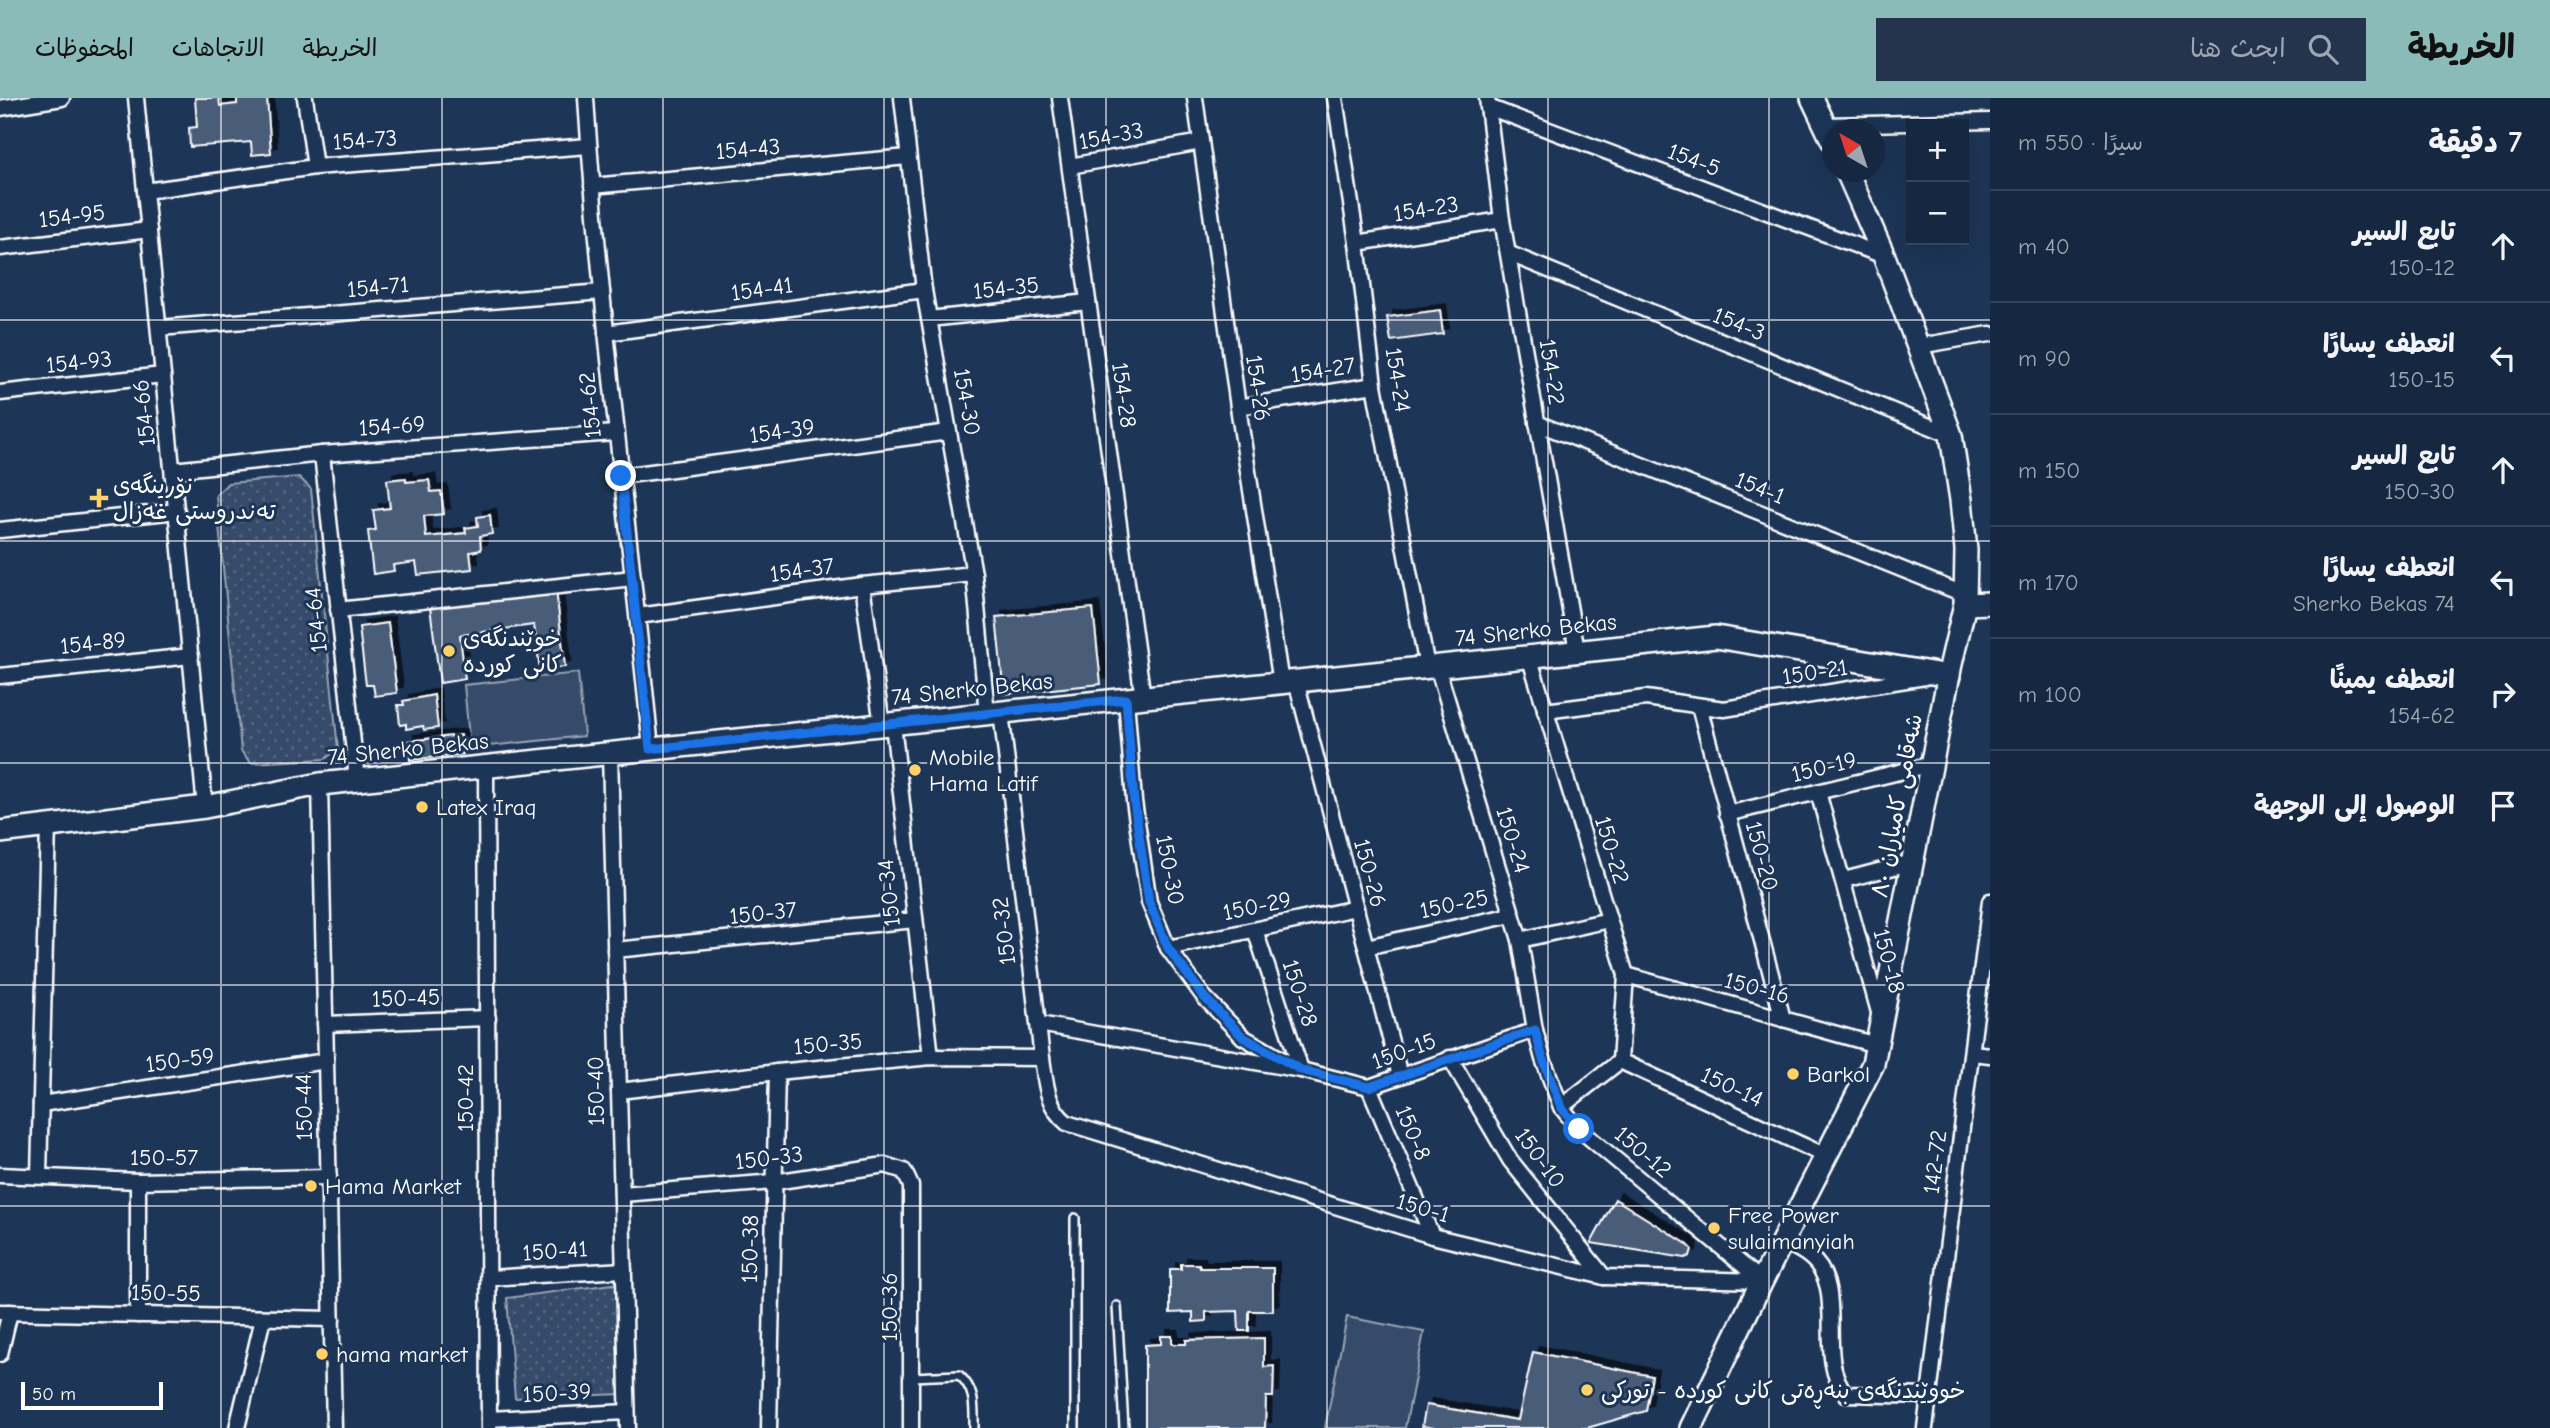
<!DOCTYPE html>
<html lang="ar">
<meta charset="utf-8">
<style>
body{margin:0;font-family:"Comic Neue","Playpen Sans Arabic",sans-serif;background:#23344c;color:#f1f3f6;direction:rtl}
.controls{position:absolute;right:21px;top:21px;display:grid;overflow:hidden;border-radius:0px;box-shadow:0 7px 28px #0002}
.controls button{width:63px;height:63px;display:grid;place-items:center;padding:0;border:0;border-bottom:2px solid #35445a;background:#162841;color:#f1f3f6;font:35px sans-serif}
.compass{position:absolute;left:1822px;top:21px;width:63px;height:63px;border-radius:50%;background:#162841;box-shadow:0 7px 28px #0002;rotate:321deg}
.scale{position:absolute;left:21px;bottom:18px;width:142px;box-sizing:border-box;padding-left:7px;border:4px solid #fff;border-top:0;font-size:19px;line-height:24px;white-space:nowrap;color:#fff;-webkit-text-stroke:5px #1d3557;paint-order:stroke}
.stop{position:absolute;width:21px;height:21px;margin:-16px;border:5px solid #1a73e8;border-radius:50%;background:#fff}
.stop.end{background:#1a73e8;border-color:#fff;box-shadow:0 2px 7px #0008}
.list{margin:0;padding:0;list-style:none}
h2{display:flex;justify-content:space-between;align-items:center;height:91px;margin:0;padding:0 28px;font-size:30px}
h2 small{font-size:23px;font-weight:400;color:#9ea6b1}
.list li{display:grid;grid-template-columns:46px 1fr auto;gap:21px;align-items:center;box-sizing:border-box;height:112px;padding:0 28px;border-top:2px solid #35445a}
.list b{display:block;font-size:26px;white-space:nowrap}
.list p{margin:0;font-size:23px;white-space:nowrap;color:#9ea6b1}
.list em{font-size:23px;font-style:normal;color:#9ea6b1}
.icon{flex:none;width:38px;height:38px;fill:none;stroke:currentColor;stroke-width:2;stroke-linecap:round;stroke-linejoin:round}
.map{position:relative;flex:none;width:1990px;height:1330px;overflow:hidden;direction:ltr}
header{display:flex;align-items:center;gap:42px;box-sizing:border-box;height:98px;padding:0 35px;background:#8bbbb9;color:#111}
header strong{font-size:33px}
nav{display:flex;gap:38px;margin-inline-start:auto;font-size:24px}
.search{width:490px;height:63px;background:#23344c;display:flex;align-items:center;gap:18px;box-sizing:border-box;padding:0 24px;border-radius:0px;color:#9ea6b1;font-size:26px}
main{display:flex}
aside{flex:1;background:#162841}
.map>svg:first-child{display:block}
.park{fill:url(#park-dots);stroke:#9aa5b4;stroke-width:2}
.garden{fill:#364b69;stroke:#9aa5b4;stroke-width:2}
.building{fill:#4a5d79;stroke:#fff;stroke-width:2;filter:url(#shadow)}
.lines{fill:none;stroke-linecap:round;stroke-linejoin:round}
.lane-casing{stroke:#fff;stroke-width:12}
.street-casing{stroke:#fff;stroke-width:19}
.secondary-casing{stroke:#fff;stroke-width:26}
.lane{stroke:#1d3557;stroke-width:7}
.street{stroke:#1d3557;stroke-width:14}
.secondary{stroke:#1d3557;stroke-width:21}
.route{stroke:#1a73e8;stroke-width:9}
.grid{fill:none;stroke:#fff;stroke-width:2;stroke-opacity:0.55}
.poi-dot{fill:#ffd166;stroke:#1d3557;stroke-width:2.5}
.labels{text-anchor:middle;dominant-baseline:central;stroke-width:6;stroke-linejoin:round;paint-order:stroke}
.street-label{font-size:23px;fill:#fff;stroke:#1d3557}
.poi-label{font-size:23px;fill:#fff;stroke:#1d3557;text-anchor:start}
</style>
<header>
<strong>الخريطة</strong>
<div class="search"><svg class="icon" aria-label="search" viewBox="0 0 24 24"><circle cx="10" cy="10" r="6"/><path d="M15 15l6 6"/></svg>ابحث هنا</div>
<nav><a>الخريطة</a><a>الاتجاهات</a><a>المحفوظات</a></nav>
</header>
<main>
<aside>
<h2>7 دقيقة<small>سيرًا · 550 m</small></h2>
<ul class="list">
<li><svg class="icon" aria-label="ahead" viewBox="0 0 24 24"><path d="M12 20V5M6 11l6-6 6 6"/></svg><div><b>تابع السير</b><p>150-12</p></div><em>40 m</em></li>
<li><svg class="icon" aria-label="left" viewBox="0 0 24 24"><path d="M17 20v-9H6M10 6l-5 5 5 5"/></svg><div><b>انعطف يسارًا</b><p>150-15</p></div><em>90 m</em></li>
<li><svg class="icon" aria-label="ahead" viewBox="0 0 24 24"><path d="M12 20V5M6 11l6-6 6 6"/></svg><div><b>تابع السير</b><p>150-30</p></div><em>150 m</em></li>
<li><svg class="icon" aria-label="left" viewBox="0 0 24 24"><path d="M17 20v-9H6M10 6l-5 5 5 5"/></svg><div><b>انعطف يسارًا</b><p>74 Sherko Bekas</p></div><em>170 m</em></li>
<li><svg class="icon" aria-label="right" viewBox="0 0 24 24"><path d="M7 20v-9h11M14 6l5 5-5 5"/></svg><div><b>انعطف يمينًا</b><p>154-62</p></div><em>100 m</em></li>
<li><svg class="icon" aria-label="arrive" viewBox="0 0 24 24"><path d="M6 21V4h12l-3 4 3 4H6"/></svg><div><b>الوصول إلى الوجهة</b></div></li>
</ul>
</aside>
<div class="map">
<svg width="1990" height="1330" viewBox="0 0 1990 1330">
<defs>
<pattern id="park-dots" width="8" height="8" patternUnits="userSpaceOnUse" patternTransform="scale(1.75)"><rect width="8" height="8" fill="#364b69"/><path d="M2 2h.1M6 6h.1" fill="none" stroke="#546680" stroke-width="1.8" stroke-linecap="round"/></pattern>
<filter id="shadow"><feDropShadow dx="6" dy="-6" stdDeviation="0" flood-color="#0009"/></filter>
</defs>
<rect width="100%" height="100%" fill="#1d3557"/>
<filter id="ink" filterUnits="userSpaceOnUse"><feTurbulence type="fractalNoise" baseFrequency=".0143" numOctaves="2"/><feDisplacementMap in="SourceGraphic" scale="14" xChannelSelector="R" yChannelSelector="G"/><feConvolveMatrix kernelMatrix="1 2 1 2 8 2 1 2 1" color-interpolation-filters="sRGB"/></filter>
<g filter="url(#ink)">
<g class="park">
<path d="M299,379l12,12 27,260 -13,10 -74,4 -10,-12 -25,-256 12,-12z"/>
<path d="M621,1185l2,111 -108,4 -8,-100z"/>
</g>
<g class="garden">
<path d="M578,575l6,63 -114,12 -6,-63z"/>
<path d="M1347,1219l77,15 -19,96h-80z"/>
</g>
<g class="building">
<path d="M195,0h24l1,8 17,-2v-6h30l4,55 -19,2 -1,-13 -61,5 -1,-19 8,-1z"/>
<path d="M1440,212l3,24 -52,7 -4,-24z"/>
<path d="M406,380v4l23,-2 2,12 10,-1 3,23 -20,2 2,21 40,-4 -1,-5 13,-2 -1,-9 13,-2 2,19 -12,2 1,14 -11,2 2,17 -54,6 -2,-13 -23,3 1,6 -21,3 -5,-43 8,-1 -3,-20 17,-2 -3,-28z"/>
<path d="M556,492l9,77 -25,3 -6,-45 -74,10 5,44 -25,4 -10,-76z"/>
<path d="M1093,510l8,76 -97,10 -8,-77z"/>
<path d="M388,525l9,70 -22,3 -2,-11h-7l-7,-58z"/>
<path d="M434,597l4,33 -14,2 -1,-4 -17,3v-5l-6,1 -2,-20h6l-1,-4z"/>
<path d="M461,637l2,19 -53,6 -2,-19z"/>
<path d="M1615,1101l72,45 5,5 -2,7 -5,2 -94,-15z"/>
<path d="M1181,1166h18l1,4h73v43h-24v20h-10l-1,-20 -32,1v9l-13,1v-10l-23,1v-44h11z"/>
<path d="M1161,1238h11v8h14v-4l78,-2v29l10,-1 -1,31h-7l-1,31h-120v-83l16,-1z"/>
<path d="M1533,1254l119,24 -6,35 -59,17h-153l-12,-2 4,-21 92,15z"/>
</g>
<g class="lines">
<g class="lane-casing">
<g id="lane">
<path d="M1075,1120v210"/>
<path d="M1117,1208l7,122"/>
<path d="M911,1279l48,-2c17,15 15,32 15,53"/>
</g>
</g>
<g class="street-casing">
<g id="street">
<path d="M136,0l69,709"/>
<path d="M305,0l10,69"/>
<path d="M586,0c14,218 44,434 65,651"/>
<path d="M902,0l22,192 50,284 13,140"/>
<path d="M1060,0l83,600"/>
<path d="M1195,0l43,309 43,276"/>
<path d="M1335,0l22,145 17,142 53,282"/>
<path d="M1487,0l15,122 75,431"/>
<path d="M1488,9l396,149"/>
<path d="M0,10l62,-10"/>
<path d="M1826,27l164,-4"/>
<path d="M1070,68l131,-24"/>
<path d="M592,88l316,-29"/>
<path d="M145,93l170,-24 274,-21"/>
<path d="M1357,145l145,-23"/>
<path d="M0,150l149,-18"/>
<path d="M1510,156l441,181"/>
<path d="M929,221l159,-17"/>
<path d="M159,230l443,-36"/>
<path d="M606,235l318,-43"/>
<path d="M1919,248l71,-12"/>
<path d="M0,295l163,-18"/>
<path d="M1238,309l136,-22"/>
<path d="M1537,325l429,172"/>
<path d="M322,356l35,326"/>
<path d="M173,372l149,-16 293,-21"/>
<path d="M621,378l328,-44"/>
<path d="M0,432l177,-19"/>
<path d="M862,487l20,140"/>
<path d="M338,512l295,-32"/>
<path d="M638,518l224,-31 112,-11"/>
<path d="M1529,558l97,319 -6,86"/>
<path d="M1437,568l83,274 15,90 8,29 18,48 18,22 183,152"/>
<path d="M0,578l191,-20"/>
<path d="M1296,583l104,395"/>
<path d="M1126,601l8,102 15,101 19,46 36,49 39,40 47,27"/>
<path d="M1699,608l84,313"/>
<path d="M1545,613l101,-13 78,11 201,-32"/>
<path d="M1001,614l41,346c4,25 4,48 25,65l365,113 172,41 158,4"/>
<path d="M893,626l38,333"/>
<path d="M610,656l18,674"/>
<path d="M486,669l3,661"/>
<path d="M320,686l14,644"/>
<path d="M1818,694l62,224"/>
<path d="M1727,716l205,-50"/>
<path d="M1844,782l69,-18"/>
<path d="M1255,832l46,140"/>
<path d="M1520,842l89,-20"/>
<path d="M1366,849l146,-32"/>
<path d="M1168,850l188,-40"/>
<path d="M615,852l300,-30"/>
<path d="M1626,877l250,70"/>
<path d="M325,926l163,-6"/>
<path d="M1039,926l262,46 68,17 166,-57"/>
<path d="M1972,955l18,2"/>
<path d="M1450,960l60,102 94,117"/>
<path d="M1620,963l204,94"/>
<path d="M1369,989l63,149"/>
<path d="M619,993l158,-19 154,-15 111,1"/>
<path d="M41,1006l285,-43"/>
<path d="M1561,1009l59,-46"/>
<path d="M0,1077l138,6 191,-4"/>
<path d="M39,1077l9,-350"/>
<path d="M622,1096l152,-12 111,-17 19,6 7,15v242"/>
<path d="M1782,1142c9,6 20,10 28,17 39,31 4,100 36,137l83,2"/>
<path d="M489,1180l135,-8"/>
<path d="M0,1214l332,7"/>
<path d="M138,1217v-134"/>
<path d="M0,1256l10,-42"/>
<path d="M489,1321l138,-7"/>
<path d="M237,1330l26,-110"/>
<path d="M769,1330l8,-356"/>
<path d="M1925,1330l65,-527"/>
</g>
</g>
<g class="secondary-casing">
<g id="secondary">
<path d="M1812,0l20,42"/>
<path d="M1965,506l25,-1"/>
<path d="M0,734l205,-25 115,-23 1396,-147 233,39"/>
<path d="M1691,1330l71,-147 111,-217 78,-400 14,-60 1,-54 -5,-50 -10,-65 -67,-179 -37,-84"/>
</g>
</g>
<use href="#lane" class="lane"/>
<use href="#street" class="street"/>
<use href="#secondary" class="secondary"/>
</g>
</g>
<g class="lines" filter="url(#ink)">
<path class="route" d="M621,378l29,273 476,-50 8,102 15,101 19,46 36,49 39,40 58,33 68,17 166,-57 8,29 18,48 18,22"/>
</g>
<path class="grid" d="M221,0v1330M442,0v1330M663,0v1330M884,0v1330M1106,0v1330M1327,0v1330M1548,0v1330M1769,0v1330M0,222h1990M0,443h1990M0,665h1990M0,887h1990M0,1108h1990"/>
<g class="poi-dot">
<path d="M95.5 389.5h7v7h7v7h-7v7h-7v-7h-7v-7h7z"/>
<circle cx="449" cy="553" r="7"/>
<circle cx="915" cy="672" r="7"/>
<circle cx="422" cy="709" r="7"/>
<circle cx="1793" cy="976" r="7"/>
<circle cx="311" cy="1088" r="7"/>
<circle cx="1714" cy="1130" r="7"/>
<circle cx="322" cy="1256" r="7"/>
<circle cx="1587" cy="1292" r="7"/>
</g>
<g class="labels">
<g class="street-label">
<text transform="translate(1111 38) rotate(-11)">154-33</text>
<text transform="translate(365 42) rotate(-4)">154-73</text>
<text transform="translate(748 51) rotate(-5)">154-43</text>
<text transform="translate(1694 62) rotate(21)">154-5</text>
<text transform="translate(1426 111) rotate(-9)">154-23</text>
<text transform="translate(72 118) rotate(-7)">154-95</text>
<text transform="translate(378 189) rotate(-5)">154-71</text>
<text transform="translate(1006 190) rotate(-6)">154-35</text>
<text transform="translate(762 191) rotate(-8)">154-41</text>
<text transform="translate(1739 226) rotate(22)">154-3</text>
<text transform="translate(79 264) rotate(-6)">154-93</text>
<text transform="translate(1323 272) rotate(-9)">154-27</text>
<text transform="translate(1552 274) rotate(81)">154-22</text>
<text transform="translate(1398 282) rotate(81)">154-24</text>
<text transform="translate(1258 290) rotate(82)">154-26</text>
<text transform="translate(1124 297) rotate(82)">154-28</text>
<text transform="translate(967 304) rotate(80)">154-30</text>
<text transform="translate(590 307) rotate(-96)">154-62</text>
<text transform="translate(144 315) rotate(-96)">154-66</text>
<text transform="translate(392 328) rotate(-4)">154-69</text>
<text transform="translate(782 333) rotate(-8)">154-39</text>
<text transform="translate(1760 390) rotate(22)">154-1</text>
<text transform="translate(802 472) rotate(-8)">154-37</text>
<text transform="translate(316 522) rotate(-96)">154-64</text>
<text transform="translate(1536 532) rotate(-6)">74 Sherko Bekas</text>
<text transform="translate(93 545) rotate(-6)">154-89</text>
<text transform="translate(1815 574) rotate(-9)">150-21</text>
<text transform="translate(972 591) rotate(-6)">74 Sherko Bekas</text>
<text transform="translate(408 651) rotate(-6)">74 Sherko Bekas</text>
<text transform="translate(1824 669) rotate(-14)">150-19</text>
<text transform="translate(1897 708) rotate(-79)">شەقامی کامیاران ٨٠</text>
<text transform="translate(1513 742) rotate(73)">150-24</text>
<text transform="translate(1612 752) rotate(73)">150-22</text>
<text transform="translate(1762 758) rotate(75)">150-20</text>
<text transform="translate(1170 772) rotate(79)">150-30</text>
<text transform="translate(1370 775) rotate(75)">150-26</text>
<text transform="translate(889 795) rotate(-96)">150-34</text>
<text transform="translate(1454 806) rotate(-12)">150-25</text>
<text transform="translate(1257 808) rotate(-12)">150-29</text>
<text transform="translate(763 815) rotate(-6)">150-37</text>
<text transform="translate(1004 833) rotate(-97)">150-32</text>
<text transform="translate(1889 863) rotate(75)">150-18</text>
<text transform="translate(1757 890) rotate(15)">150-16</text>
<text transform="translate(1300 895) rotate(72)">150-28</text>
<text transform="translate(406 900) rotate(-2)">150-45</text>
<text transform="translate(828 946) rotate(-5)">150-35</text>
<text transform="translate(1404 953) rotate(-20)">150-15</text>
<text transform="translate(180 962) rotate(-8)">150-59</text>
<text transform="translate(1732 989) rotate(25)">150-14</text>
<text transform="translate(596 993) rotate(-91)">150-40</text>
<text transform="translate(465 1000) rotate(-90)">150-42</text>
<text transform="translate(304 1009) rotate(-91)">150-44</text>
<text transform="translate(1413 1035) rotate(67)">150-8</text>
<text transform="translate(1643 1054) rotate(40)">150-12</text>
<text x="164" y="1059">150-57</text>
<text transform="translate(769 1060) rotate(-7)">150-33</text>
<text transform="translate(1540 1060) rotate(54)">150-10</text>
<text transform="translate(1935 1064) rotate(-83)">142-72</text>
<text transform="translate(1423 1110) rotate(16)">150-1</text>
<text transform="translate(750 1151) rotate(-89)">150-38</text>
<text transform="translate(555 1153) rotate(-4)">150-41</text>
<text transform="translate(166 1195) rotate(1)">150-55</text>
<text transform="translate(889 1209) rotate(-90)">150-36</text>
<text transform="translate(557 1295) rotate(-3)">150-39</text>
</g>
<g class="poi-label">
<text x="113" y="387">نۆرینگەی<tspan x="113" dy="26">تەندروستی غەزال</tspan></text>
<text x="463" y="540">خوێندنگەی<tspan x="463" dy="26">کانی کوردە</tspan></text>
<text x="929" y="659">Mobile<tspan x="929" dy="26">Hama Latif</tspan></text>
<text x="436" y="709">Latex Iraq</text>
<text x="1807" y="976">Barkol</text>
<text x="325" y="1088">Hama Market</text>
<text x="1728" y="1117">Free Power<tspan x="1728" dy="26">sulaimanyiah</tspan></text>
<text x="336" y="1256">hama market</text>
<text x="1601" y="1292">خووێندنگەی بنەڕەتی کانی کوردە - تورکی</text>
</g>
</g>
</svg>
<div class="controls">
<button>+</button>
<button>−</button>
</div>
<svg class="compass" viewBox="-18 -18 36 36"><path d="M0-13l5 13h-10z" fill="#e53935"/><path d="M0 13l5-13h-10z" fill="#9ea6b1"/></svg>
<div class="scale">50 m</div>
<div class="stop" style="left:1579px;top:1031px"></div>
<div class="stop end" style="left:621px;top:378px"></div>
</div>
</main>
